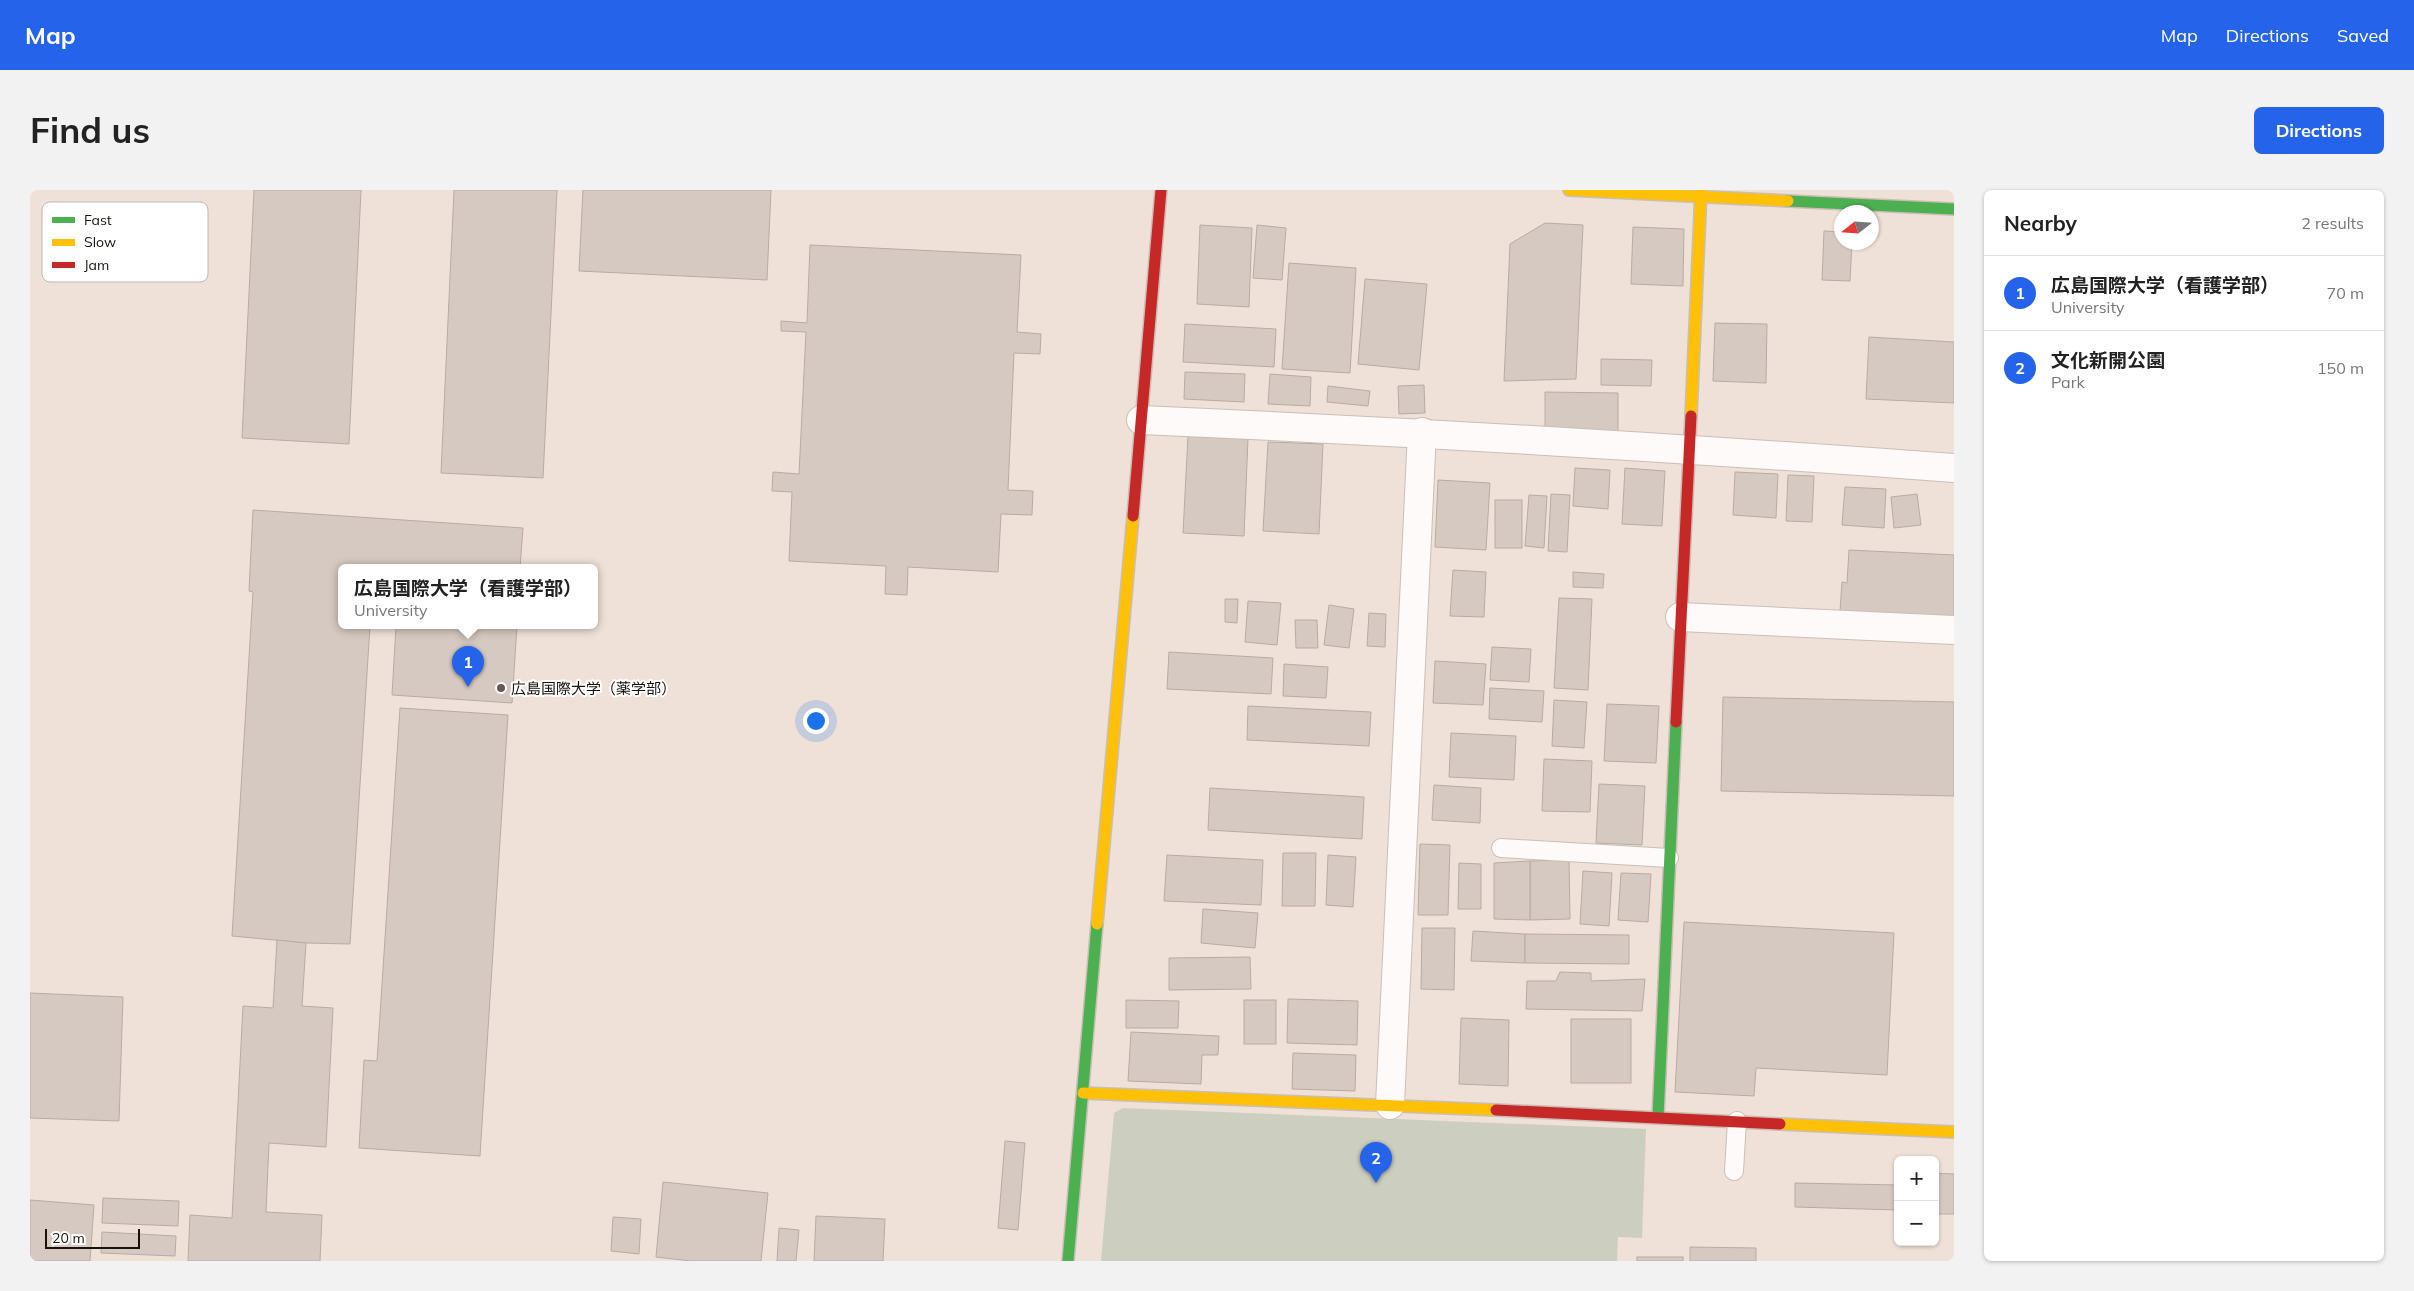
<!DOCTYPE html>
<meta charset="utf-8">
<style>
body{margin:0;font-family:Mulish,"Noto Sans JP",sans-serif;background:#f2f2f2;color:#222}
.controls{position:absolute;right:15px;bottom:15px;display:grid;overflow:hidden;border-radius:8px;box-shadow:0 1px 4px #0004}
.controls button{width:45px;height:45px;display:grid;place-items:center;padding:0;border:0;border-bottom:1px solid #e0e0e0;background:#fff;color:#222;font:25px sans-serif}
.compass{position:absolute;left:1804px;top:15px;width:45px;height:45px;border-radius:50%;background:#fff;box-shadow:0 1px 4px #0004;rotate:253deg}
.scale{position:absolute;left:15px;bottom:12px;width:95px;box-sizing:border-box;padding-left:5px;border:2px solid #19110b;border-top:0;font-size:14px;line-height:18px;white-space:nowrap;color:#19110b;-webkit-text-stroke:4px #fff;paint-order:stroke}
.you{position:absolute;left:785px;top:530px;width:18px;height:18px;margin:-12px;border:4px solid #fff;border-radius:50%;background:#1a73e8;box-shadow:0 0 0 8px #1a73e833}
.badge{display:grid;place-items:center;width:32px;height:32px;border-radius:50%;background:#2563eb;color:#fff;font-size:16px;font-weight:700}
.pin{position:absolute;translate:-50% -41px;filter:drop-shadow(0 1px 2px #0008)}
.pin::after{content:'';position:absolute;top:26px;width:18px;height:15px;background:inherit;clip-path:polygon(0 0,100% 0,50% 100%)}
.popup{position:absolute;left:308px;top:374px;width:260px;height:65px;box-sizing:border-box;display:grid;place-content:center;border-radius:8px;background:#fff;filter:drop-shadow(0 1px 4px #0005);font-size:16px;white-space:nowrap;color:#767676}
.popup b{font-size:19px;color:#222}
.popup::after{content:'';position:absolute;left:50%;top:100%;margin-left:-10px;border:10px solid transparent;border-top-color:#fff}
.list{margin:0;padding:0;list-style:none}
h2{display:flex;justify-content:space-between;align-items:center;height:65px;margin:0;padding:0 20px;font-size:21px}
h2 small{font-size:16px;font-weight:400;color:#767676}
.list li{display:grid;grid-template-columns:32px 1fr auto;gap:15px;align-items:center;box-sizing:border-box;height:75px;padding:0 20px;border-top:1px solid #e0e0e0}
.list b{display:block;font-size:19px;white-space:nowrap}
.list p{margin:0;font-size:16px;white-space:nowrap;color:#767676}
.list em{font-size:16px;font-style:normal;color:#767676}
.map{position:relative;flex:none;width:1924px;height:1071px;overflow:hidden;border-radius:8px}
header{display:flex;align-items:center;gap:30px;box-sizing:border-box;height:70px;padding:0 25px;background:#2563eb;color:#fff}
header strong{font-size:24px}
nav{display:flex;gap:28px;margin-inline-start:auto;font-size:18px}
.intro{display:flex;align-items:center;justify-content:space-between;box-sizing:border-box;height:120px;padding:0 30px}
h1{margin:0;font-size:35px}
.button{padding:12px 22px;border-radius:8px;background:#2563eb;color:#fff;font-size:18px;font-weight:700}
main{display:flex;gap:30px;padding:0 30px}
aside{flex:1;background:#fff;border-radius:8px;box-shadow:0 1px 4px #0004}
.map>svg:first-child{display:block}
.green{fill:#cccec0}
.building{fill:#d6c9c1;stroke:#b6aca4}
.lines{fill:none;stroke-linecap:round;stroke-linejoin:round}
.lane-casing{stroke:#cabeb7;stroke-width:20}
.street-casing{stroke:#cabeb7;stroke-width:30}
.fast-casing{stroke:#cabeb7;stroke-width:14}
.slow-casing{stroke:#cabeb7;stroke-width:14}
.jam-casing{stroke:#cabeb7;stroke-width:14}
.lane{stroke:#fdfaf9;stroke-width:18}
.street{stroke:#fdfaf9;stroke-width:28}
.fast{stroke:#4caf50;stroke-width:11}
.slow{stroke:#ffc107;stroke-width:11}
.jam{stroke:#c62828;stroke-width:11}
.poi-dot{fill:#645a53;stroke:#fff;stroke-width:2}
.labels{text-anchor:middle;dominant-baseline:central;stroke-width:4;stroke-linejoin:round;paint-order:stroke}
.poi-label{font-size:15px;fill:#19110b;stroke:#fff;text-anchor:start}
.key{fill:#fff;stroke:#bab8b6;stroke-width:1}
.key-label{font-size:14px;fill:#19110b}
</style>
<header>
<strong>Map</strong>
<nav><a>Map</a><a>Directions</a><a>Saved</a></nav>
</header>
<div class="intro"><h1>Find us</h1><a class="button">Directions</a></div>
<main>
<div class="map">
<svg width="1924" height="1071" viewBox="0 0 1924 1071">
<rect width="100%" height="100%" fill="#efe1d8"/>
<path class="green" d="M1093,918l523,21 -4,109 -24,-1 -1,24h-516l13,-148z"/>
<g class="building">
<path d="M224,0h107l-12,254 -107,-6z"/>
<path d="M424,0h103l-14,288 -102,-5z"/>
<path d="M553,0h188l-4,90 -188,-9z"/>
<path d="M1515,33l38,2 -7,154 -72,2 6,-137z"/>
<path d="M1170,35l52,3 -3,79 -52,-3z"/>
<path d="M1227,35l29,3 -4,52 -29,-2z"/>
<path d="M1603,37l51,2 -1,57 -52,-2z"/>
<path d="M1794,41l18,1v10h10l-2,39 -28,-1z"/>
<path d="M780,55l211,10 -4,77 24,2 -1,20 -26,-1 -6,137 25,1 -1,24 -31,-1 -3,58 -90,-5 -1,28 -22,-1 1,-28 -97,-5 3,-69 -20,-1 1,-19 26,2 7,-142 -25,-1v-10l26,2z"/>
<path d="M1259,73l67,5 -6,105 -68,-4z"/>
<path d="M1335,89l62,5 -8,86 -61,-6z"/>
<path d="M1685,133l52,1 -1,59 -53,-2z"/>
<path d="M1155,134l91,5 -2,38 -91,-5z"/>
<path d="M1839,147l85,5v61l-88,-4z"/>
<path d="M1571,169l51,1 -1,26 -50,-1z"/>
<path d="M1155,182l60,2 -1,28 -60,-3z"/>
<path d="M1240,184l41,3 -1,29 -42,-2z"/>
<path d="M1394,195l1,28 -26,1 -1,-28z"/>
<path d="M1298,196l42,5 -2,15 -41,-4z"/>
<path d="M1515,202l73,1v43l-73,-1z"/>
<path d="M1158,246l60,3 -4,97 -61,-3z"/>
<path d="M1238,252l55,2 -4,90 -56,-3z"/>
<path d="M1545,278l35,2 -2,39 -35,-3z"/>
<path d="M1595,278l40,3 -3,55 -40,-2z"/>
<path d="M1705,282l43,2 -2,44 -43,-3z"/>
<path d="M1758,285l26,1 -2,46 -26,-1z"/>
<path d="M1408,290l52,3 -4,67 -51,-3z"/>
<path d="M1815,297l41,2 -2,39 -42,-3z"/>
<path d="M1521,304l19,1 -3,57 -19,-1z"/>
<path d="M1887,304l4,31 -27,3 -3,-31z"/>
<path d="M1499,305l18,1 -3,52 -19,-2z"/>
<rect x="1465" y="310" width="27" height="48"/>
<path d="M223,320l270,18 -3,40h-178v58h28l-20,318 -44,-1 -74,-7 21,-344 -4,-1z"/>
<path d="M1819,360l105,5v62l-114,-6 2,-29 5,1z"/>
<path d="M1423,380l33,2 -2,45 -34,-1z"/>
<path d="M1543,382l31,2 -1,14 -30,-1z"/>
<path d="M1529,408l33,1 -4,91 -34,-2z"/>
<path d="M1195,409h13l-1,24 -12,-1z"/>
<path d="M1218,411l33,2 -4,42 -32,-3z"/>
<path d="M1299,415l25,4 -5,39 -25,-3z"/>
<path d="M1339,423l17,1 -1,33 -18,-1z"/>
<path d="M1265,430h22l1,28h-22z"/>
<path d="M366,436h121l-5,77 -120,-8z"/>
<path d="M1462,457l39,2 -2,33 -39,-2z"/>
<path d="M1139,462l104,6 -2,36 -104,-5z"/>
<path d="M1405,471l51,3 -3,41 -50,-2z"/>
<path d="M1254,474l44,3 -2,31 -43,-2z"/>
<path d="M1460,498l54,3 -2,31 -53,-3z"/>
<path d="M1693,507l231,5v94l-233,-5z"/>
<path d="M1524,510l33,2 -3,46 -32,-2z"/>
<path d="M1577,514l52,2 -3,57 -52,-2z"/>
<path d="M1218,516l123,6 -2,34 -122,-6z"/>
<path d="M370,518l108,7 -28,441 -121,-8 5,-88 13,1z"/>
<path d="M1421,543l65,3 -2,44 -65,-3z"/>
<path d="M1514,569l48,2 -2,51 -48,-1z"/>
<path d="M1569,594l46,2 -3,59 -46,-2z"/>
<path d="M1404,595l47,3 -1,35 -48,-3z"/>
<path d="M1180,598l154,9 -2,42 -154,-9z"/>
<path d="M1390,654l30,1 -2,70h-30z"/>
<path d="M1253,663h33l-1,53h-33z"/>
<path d="M1137,665l96,5 -2,45 -97,-4z"/>
<path d="M1298,665l28,2 -3,50 -27,-2z"/>
<path d="M1539,670l1,59 -40,1v-59z"/>
<path d="M1500,671v59l-36,-1v-56z"/>
<path d="M1429,673l22,1v45h-23z"/>
<path d="M1553,681l29,2 -3,53 -29,-2z"/>
<path d="M1591,683l30,1 -3,48 -30,-2z"/>
<path d="M1173,719l55,4 -3,35 -54,-5z"/>
<path d="M1654,732l210,11 -7,142 -131,-7 -2,28 -79,-4z"/>
<path d="M1392,738h33l-1,62 -33,-1z"/>
<path d="M1443,741l52,3v29l-54,-2z"/>
<path d="M1495,744l104,1v29l-104,-1z"/>
<path d="M247,750l29,3 -4,63 31,2 -7,139 -57,-4 -3,69 56,3 -2,46h-132l2,-46 42,3 11,-212 30,2z"/>
<path d="M1220,767l1,32 -82,1v-32z"/>
<path d="M1530,782l31,1v8l54,-2 -3,32 -116,-2 1,-28h29z"/>
<path d="M0,803l93,4 -4,124 -89,-3z"/>
<path d="M1258,809l70,2 -1,44 -70,-2z"/>
<path d="M1096,810l53,1 -1,27h-52z"/>
<rect x="1214" y="810" width="32" height="44"/>
<path d="M1431,828l48,2 -1,66 -49,-2z"/>
<rect x="1541" y="829" width="60" height="64"/>
<path d="M1101,842l88,4 -1,19h-16l-1,29 -73,-3z"/>
<path d="M1263,863l63,2 -1,36 -63,-2z"/>
<path d="M975,951l20,2 -7,87 -20,-2z"/>
<path d="M1905,983l19,1v40h-19z"/>
<path d="M633,992l105,11 -7,68h-70l-35,-4z"/>
<path d="M1765,993l103,2v25l-103,-3z"/>
<path d="M73,1008l76,3 -1,25 -76,-3z"/>
<path d="M0,1010l64,5 -4,56h-60z"/>
<path d="M786,1026l69,3 -2,42h-69z"/>
<path d="M583,1027l28,2 -2,35 -28,-3z"/>
<path d="M749,1038l20,2 -3,31h-19z"/>
<path d="M72,1042l74,4 -1,20 -74,-3z"/>
<path d="M1660,1057l66,1v13h-66z"/>
<rect x="1607" y="1067" width="46" height="4"/>
</g>
<g class="lines">
<g class="lane-casing">
<g id="lane">
<path d="M1471,658l168,10"/>
<path d="M1704,981l3,-50"/>
</g>
</g>
<g class="street-casing">
<g id="street">
<path d="M1111,230c272,12 542,28 813,48"/>
<path d="M1650,427l274,13"/>
<path d="M1360,915l32,-673"/>
</g>
</g>
<g class="fast-casing">
<g id="fast">
<path d="M1758,11l166,8"/>
<path d="M1628,927l18,-395"/>
<path d="M1038,1071l29,-337"/>
</g>
</g>
<g class="slow-casing">
<g id="slow">
<path d="M1539,0l219,11"/>
<path d="M1661,226l10,-226"/>
<path d="M1067,734l36,-408"/>
<path d="M1053,903l413,17"/>
<path d="M1750,934l174,8"/>
</g>
</g>
<g class="jam-casing">
<g id="jam">
<path d="M1103,326l28,-326"/>
<path d="M1646,532l15,-306"/>
<path d="M1466,920l284,14"/>
</g>
</g>
<use href="#lane" class="lane"/>
<use href="#street" class="street"/>
<use href="#fast" class="fast"/>
<use href="#slow" class="slow"/>
<use href="#jam" class="jam"/>
</g>
<circle class="poi-dot" cx="471" cy="498" r="5"/>
<g class="labels">
<g class="poi-label">
<text x="481" y="498">広島国際大学（薬学部）</text>
</g>
</g>
<rect x="12" y="12" width="166" height="80" rx="8" class="key"/>
<rect x="22" y="27" width="23" height="6" fill="#4caf50"/>
<rect x="22" y="49" width="23" height="7" fill="#ffc107"/>
<rect x="22" y="72" width="23" height="6" fill="#c62828"/>
<g class="key-label">
<text x="54" y="35">Fast</text>
<text x="54" y="57">Slow</text>
<text x="54" y="80">Jam</text>
</g>
</svg>
<div class="controls">
<button>+</button>
<button>−</button>
</div>
<svg class="compass" viewBox="-18 -18 36 36"><path d="M0-13l5 13h-10z" fill="#e53935"/><path d="M0 13l5-13h-10z" fill="#767676"/></svg>
<div class="scale">20 m</div>
<div class="you"></div>
<div class="pin badge" style="left:438px;top:497px">1</div>
<div class="popup"><b>広島国際大学（看護学部）</b>University</div>
<div class="pin badge" style="left:1346px;top:993px">2</div>
</div>
<aside>
<h2>Nearby<small>2 results</small></h2>
<ul class="list">
<li><span class="badge">1</span><div><b>広島国際大学（看護学部）</b><p>University</p></div><em>70 m</em></li>
<li><span class="badge">2</span><div><b>文化新開公園</b><p>Park</p></div><em>150 m</em></li>
</ul>
</aside>
</main>
